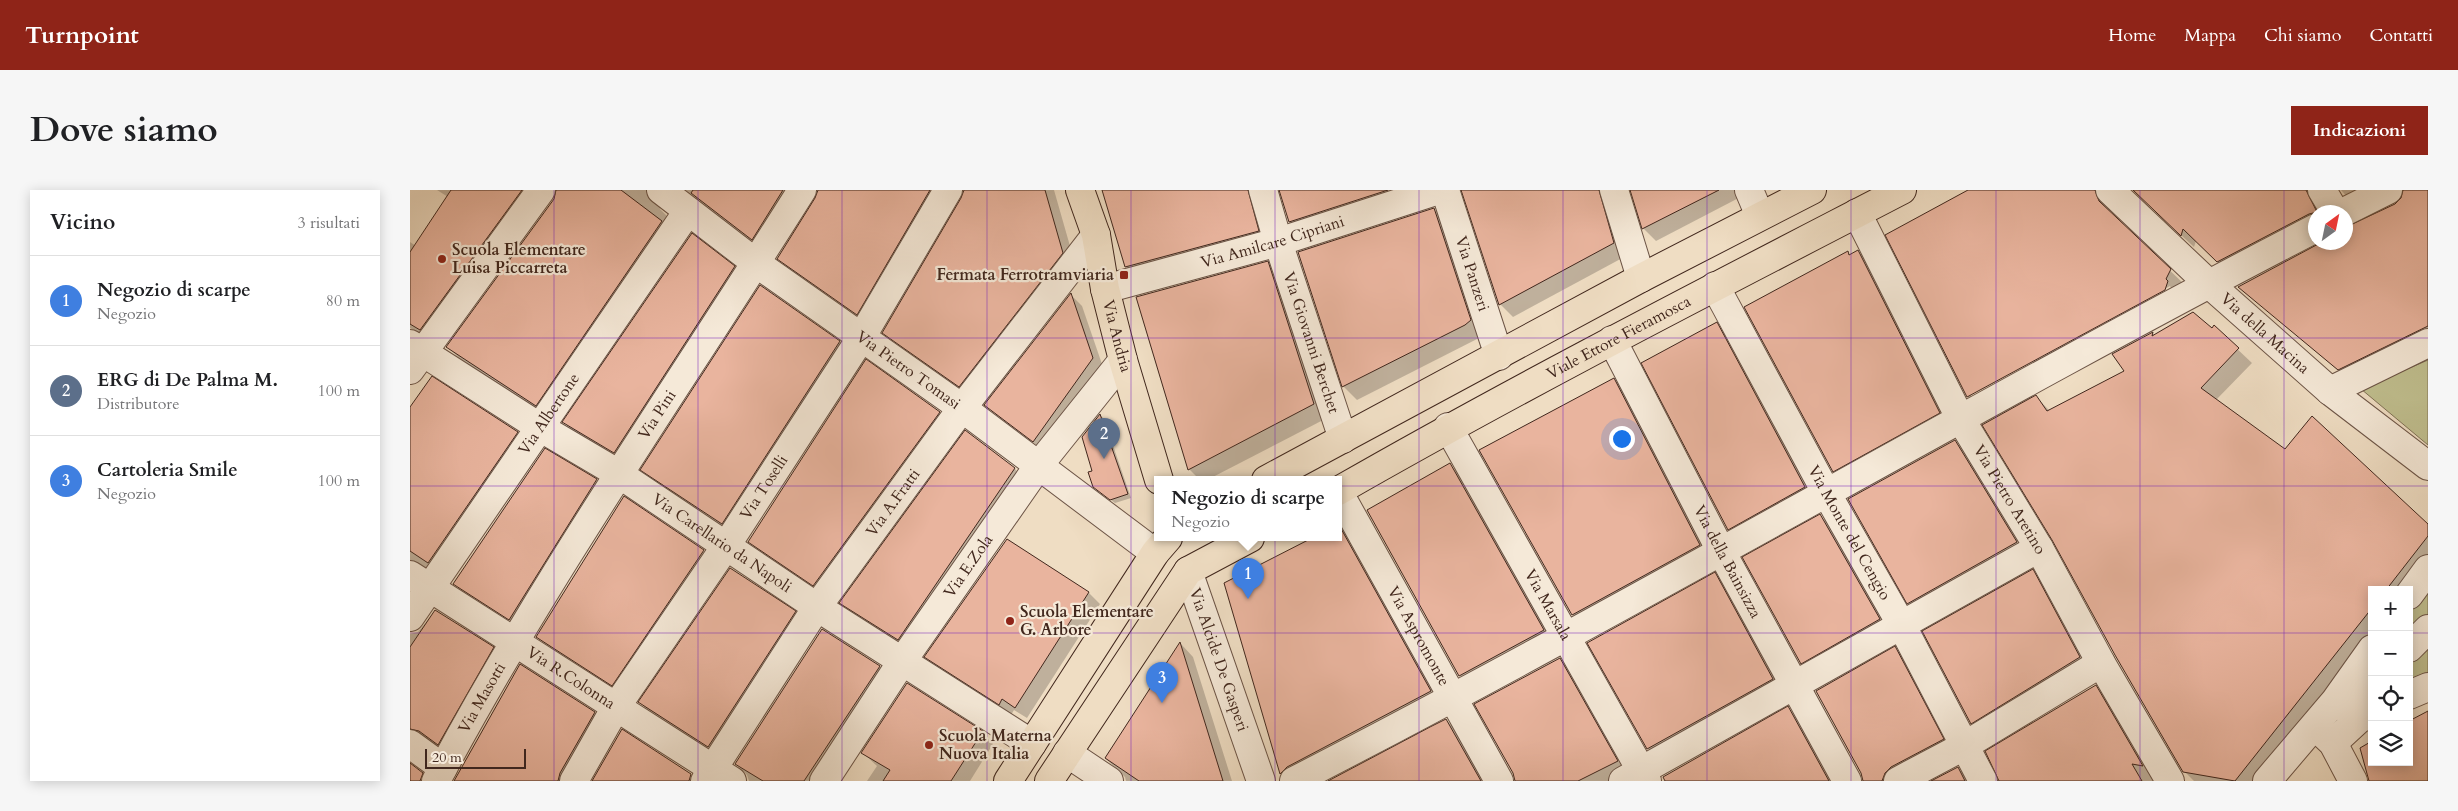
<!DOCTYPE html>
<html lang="it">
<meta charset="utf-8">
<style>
body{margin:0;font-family:Cardo,serif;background:#f6f6f6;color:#202124}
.controls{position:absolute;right:15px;bottom:15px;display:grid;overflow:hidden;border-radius:0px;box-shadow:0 2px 12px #0003}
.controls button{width:45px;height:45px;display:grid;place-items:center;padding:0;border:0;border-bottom:1px solid #e0e0e0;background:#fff;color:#202124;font:25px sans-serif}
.compass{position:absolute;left:1898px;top:15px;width:45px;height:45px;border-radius:50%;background:#fff;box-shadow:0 2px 12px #0003;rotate:33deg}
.scale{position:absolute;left:15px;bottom:12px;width:101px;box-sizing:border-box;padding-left:5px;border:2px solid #41271d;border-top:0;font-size:14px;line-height:18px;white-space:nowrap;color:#41271d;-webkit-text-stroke:4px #f5e9d8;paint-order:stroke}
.you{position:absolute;left:1211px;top:248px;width:18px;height:18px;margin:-12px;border:4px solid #fff;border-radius:50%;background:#1a73e8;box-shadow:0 0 0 8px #1a73e833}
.badge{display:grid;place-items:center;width:32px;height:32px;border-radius:50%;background:#8f2418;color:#fff;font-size:16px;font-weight:700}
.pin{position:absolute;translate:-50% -41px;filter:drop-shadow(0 1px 2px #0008)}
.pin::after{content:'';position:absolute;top:26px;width:18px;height:15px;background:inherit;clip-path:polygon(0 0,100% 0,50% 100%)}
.popup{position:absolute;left:744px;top:286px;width:188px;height:65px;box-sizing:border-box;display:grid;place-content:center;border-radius:0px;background:#fff;filter:drop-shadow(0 1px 4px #0005);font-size:16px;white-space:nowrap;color:#757577}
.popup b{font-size:19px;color:#202124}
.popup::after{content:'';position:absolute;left:50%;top:100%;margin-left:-10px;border:10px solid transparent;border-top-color:#fff}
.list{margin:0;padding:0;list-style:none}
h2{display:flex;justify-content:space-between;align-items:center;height:65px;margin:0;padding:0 20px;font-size:21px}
h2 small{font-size:16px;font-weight:400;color:#757577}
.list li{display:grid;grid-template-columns:32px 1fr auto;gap:15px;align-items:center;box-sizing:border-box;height:90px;padding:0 20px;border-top:1px solid #e0e0e0}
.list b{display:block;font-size:19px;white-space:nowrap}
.list p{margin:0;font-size:16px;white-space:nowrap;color:#757577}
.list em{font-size:16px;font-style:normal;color:#757577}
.icon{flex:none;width:28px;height:28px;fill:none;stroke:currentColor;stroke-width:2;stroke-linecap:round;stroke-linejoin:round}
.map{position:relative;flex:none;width:2018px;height:591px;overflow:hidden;border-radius:0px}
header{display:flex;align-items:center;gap:30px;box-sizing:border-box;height:70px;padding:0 25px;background:#8f2418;color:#fff}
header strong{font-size:24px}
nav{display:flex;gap:28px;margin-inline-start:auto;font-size:18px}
.intro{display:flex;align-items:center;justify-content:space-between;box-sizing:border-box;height:120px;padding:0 30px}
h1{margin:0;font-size:35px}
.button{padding:12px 22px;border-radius:0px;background:#8f2418;color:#fff;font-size:18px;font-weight:700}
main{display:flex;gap:30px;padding:0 30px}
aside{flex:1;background:#fff;border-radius:0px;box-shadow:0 2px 12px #0003}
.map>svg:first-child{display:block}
.green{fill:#c0bf8f;stroke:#807356}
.shadow{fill:#0003;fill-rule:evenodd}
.building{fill:#e9b49e;stroke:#41271d}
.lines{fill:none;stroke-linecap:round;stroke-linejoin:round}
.minor-casing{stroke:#6c5446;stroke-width:30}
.major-casing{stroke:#41271d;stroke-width:30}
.minor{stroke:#f5e9d8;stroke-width:28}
.major{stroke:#efddc3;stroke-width:28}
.grid{fill:none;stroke:#7b2cbf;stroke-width:1;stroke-opacity:0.55}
.poi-dot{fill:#8f2418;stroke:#f5e9d8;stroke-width:2}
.labels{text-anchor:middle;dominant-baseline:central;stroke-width:4.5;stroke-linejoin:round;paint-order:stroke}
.street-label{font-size:16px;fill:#41271d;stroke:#f5e9d8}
.poi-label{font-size:16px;font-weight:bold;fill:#41271d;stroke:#f5e9d8;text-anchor:start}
</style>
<header>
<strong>Turnpoint</strong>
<nav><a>Home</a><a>Mappa</a><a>Chi siamo</a><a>Contatti</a></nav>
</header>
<div class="intro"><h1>Dove siamo</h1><a class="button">Indicazioni</a></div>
<main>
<aside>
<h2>Vicino<small>3 risultati</small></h2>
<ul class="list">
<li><span class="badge" style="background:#3f7fe0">1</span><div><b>Negozio di scarpe</b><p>Negozio</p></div><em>80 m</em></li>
<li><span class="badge" style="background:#5c6f8a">2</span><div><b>ERG di De Palma M.</b><p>Distributore</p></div><em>100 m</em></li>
<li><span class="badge" style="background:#3f7fe0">3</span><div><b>Cartoleria Smile</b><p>Negozio</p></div><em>100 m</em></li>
</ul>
</aside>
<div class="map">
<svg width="2018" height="591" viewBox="0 0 2018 591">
<rect width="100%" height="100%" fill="#efddc3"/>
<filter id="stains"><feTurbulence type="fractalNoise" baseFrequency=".004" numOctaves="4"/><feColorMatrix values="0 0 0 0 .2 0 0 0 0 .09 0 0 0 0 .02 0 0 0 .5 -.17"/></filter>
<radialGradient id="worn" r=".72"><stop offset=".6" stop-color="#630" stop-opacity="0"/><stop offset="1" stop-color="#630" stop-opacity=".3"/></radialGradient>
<g class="green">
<path d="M2018,170v85l-67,-56z"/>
<path d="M2018,391v92l-19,10v-75z"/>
</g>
<g class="shadow">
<path d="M27,0h111l-114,153 -24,-15v-86l6,4 32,-49z"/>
<path d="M147,0h111l-9,12 1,7 20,20 -130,190 -88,-58 -14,-14 107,-147z"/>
<path d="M273,0h126l-43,63z"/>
<path d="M409,0h135l-83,138 -79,-56 -14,-14 39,-60z"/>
<path d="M555,0h89l22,77 -103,133 -75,-54 -14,-13 79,-135z"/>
<path d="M692,0h166l3,54 -132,36 -13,-13z"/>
<path d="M869,0h161l-138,44 -12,-12z"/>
<path d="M1053,0h156l7,66 -113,61 -13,-13z"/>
<path d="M1222,0h122l-98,51 -13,-13z"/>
<path d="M1560,0h146l-8,11 3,13 73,70 -203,126 -13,-13 -81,-162zM1760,96l1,2 -200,109v-3z"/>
<path d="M1722,0h195l-4,22h-7v19l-84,44 -36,-34 -2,6z"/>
<path d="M1931,0h52l-36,18z"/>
<path d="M1995,0h23v156l-76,36 -111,-94 105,-46v-15h5l45,-22 6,-6z"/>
<path d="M1024,19l14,14 31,115 -122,62 -14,-14 -44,-133z"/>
<path d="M1448,61l14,14 81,162 -105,58 -14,-14 14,-218 2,3z"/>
<path d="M857,72l14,14 46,142 -120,62h-7l-11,-11z"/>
<path d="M324,77l12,12 -120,185 -51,-30 -11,-12z"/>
<path d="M350,97l79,55 14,14 -117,181 -80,-54 -14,-14z"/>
<path d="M661,105l11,11 22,64 -58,82 -49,-36 -11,-11z"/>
<path d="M1307,134l14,14 87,163 -76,42 -13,-14z"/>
<path d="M1804,137l38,36 -36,37 69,51 143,75v42l-19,22h-37v49l-112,142h-66l-10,-10 -148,-374 14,14 75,-40 -11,-17 39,-20 2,1 58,-5z"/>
<path d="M1204,189l14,14 85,166 -126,69 -14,-13 -93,-165z"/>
<path d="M0,219l107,24 12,12 -91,133h-28z"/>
<path d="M529,223l14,13 -125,173 -65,-44 -14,-14z"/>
<path d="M690,225l4,4 27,79 -16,5 -16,-12 -5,-19z"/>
<path d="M1545,251l11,12 62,101 -108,61 -12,-12z"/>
<path d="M135,260l51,30 12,12 -87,139 -56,-36 -11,-12z"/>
<path d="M1040,275l14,14 93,166 -83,45 -14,-14 -92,-165z"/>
<path d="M604,278l12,12 -116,171 -57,-37 -12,-11z"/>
<path d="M214,308l79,53 12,12 -91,133 -75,-48 -12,-11z"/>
<path d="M1410,326l12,11 59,104 -78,43 -11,-11z"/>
<path d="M928,335l14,14 92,166 -154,76 -9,-9 -56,-188 89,-46h24z"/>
<path d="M1623,381l11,12 47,86 -108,65 -11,-11z"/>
<path d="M1305,384l14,14 57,105 -124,69 -14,-14 -59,-105z"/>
<path d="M679,403l11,11 -73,114 -13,-8 -3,5 -74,-47 -11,-11z"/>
<path d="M25,421l58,37 12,12 -54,96 -41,-9v-113l8,-2z"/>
<path d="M385,422l11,12 -86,134 -69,-44 -11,-12z"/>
<path d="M412,440l58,37 12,12 -68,102h-75l-2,-6 -11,-11z"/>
<path d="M771,454l12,13 39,124h-106l-1,-4 -19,-18z"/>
<path d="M1485,458l12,12 48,92 -52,29h-39z"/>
<path d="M1150,469l13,13 57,102 -13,7h-101z"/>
<path d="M1685,496l12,12 49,83h-156z"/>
<path d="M1378,518l12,12 34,61h-168z"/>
<path d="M184,523l13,12 -32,56h-120z"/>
<path d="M1036,530l13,13 27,48h-156z"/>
<path d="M572,542l11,12 -23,37h-103l10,-15 -14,-13z"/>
<path d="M1548,578l12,13h-36z"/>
</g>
<g class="building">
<path d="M41,0h71l-102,140 -10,-6v-72z"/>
<path d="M146,0h65l41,31 -126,185 -90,-59 108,-148z"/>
<path d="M283,0h90l-31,50 -61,-47z"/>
<path d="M408,0h112l-73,125 -80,-56 38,-61z"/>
<path d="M554,0h81l18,63 -104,134 -77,-54 79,-135z"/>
<path d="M692,0h146l11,41 -134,36z"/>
<path d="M869,0h109l-99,32z"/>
<path d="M1051,0h138l15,53 -115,62z"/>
<path d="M1220,0h89l-77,39z"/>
<path d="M1558,0h127l4,11 72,68 -5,10 2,2 -3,9 -198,107 -82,-162z"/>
<path d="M1723,0h173l11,22 -8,2 -92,48 -34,-33 -2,7z"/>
<path d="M1993,0h25v136l-90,44 -100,-83 84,-45h24v-15l49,-23 6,-6z"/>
<path d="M1024,18l37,112 -6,5 -123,62 -44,-135z"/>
<path d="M282,43l43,33 -121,187 -52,-31z"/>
<path d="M1448,60l82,163 -107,59 -89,-165 104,-56 1,4z"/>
<path d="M858,71l46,143 -126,66 -52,-173z"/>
<path d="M350,95l80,56 -118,183 -82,-54z"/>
<path d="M661,103l22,65 -60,84 -49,-37z"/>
<path d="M1783,122l19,16 2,-3 25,23 -38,40 84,61 27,-33 116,108v12l-42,54h-14v18l-137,173 -52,-9 -68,-117 -63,-115 -70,-115 54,-30 11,16 77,-40 -12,-17 41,-22 -1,4z"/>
<path d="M1307,132l88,165 -77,43 -87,-167z"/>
<path d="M456,169l74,53 -127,174 -65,-44z"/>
<path d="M22,186l86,56 -90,131 -18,-12v-144z"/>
<path d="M1204,188l86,167 -128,70 -93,-165z"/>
<path d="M690,224l28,80 -18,6 -17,-13 -5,-15 4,-1 -10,-34z"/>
<path d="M555,240l50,38 -117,172 -59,-37z"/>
<path d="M1545,250l62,102 -110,62 -59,-105z"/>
<path d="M135,258l52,31 -88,141 -56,-36z"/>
<path d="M1040,273l94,167 -85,46 -92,-166z"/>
<path d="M214,306l80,54 -92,136 -76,-49z"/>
<path d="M1410,324l60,105 -79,45 -59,-107z"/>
<path d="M929,335l92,166 -144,76 -7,7 -56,-191 88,-45h26z"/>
<path d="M597,349l82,53 -74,116 -13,-9 -3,6 -75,-48z"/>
<path d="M320,378l66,43 -88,136 -70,-45z"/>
<path d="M1623,379l47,88 -109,67 -49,-93z"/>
<path d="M1305,382l58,107 -126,70 -60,-106z"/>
<path d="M25,420l59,37 -56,98 -19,-14 -9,-2v-82z"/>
<path d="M412,439l58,37 -76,115h-41l-28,-17z"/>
<path d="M770,452l43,139h-84l-34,-23z"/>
<path d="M1485,456l49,93 -53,28 -6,6 -3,8h-19l-2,-8 -45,-82z"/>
<path d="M1150,468l58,103 -40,20h-63l-2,-8 -39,-69z"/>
<path d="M110,474l75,48 -35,61 -2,8h-104z"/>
<path d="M497,493l76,48 -32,50h-68l7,-11 -29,-17z"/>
<path d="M1686,495l47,81 -11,-2 10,17h-143l-14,-30z"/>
<path d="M1378,516l41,75h-164l-2,-4z"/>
<path d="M2018,521v70h-59l-9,-33 12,-7v21h37v-41z"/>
<path d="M1036,529l35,62h-153l102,-54z"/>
<path d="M212,539l69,45 -2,7h-97z"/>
<path d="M0,573l13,10 -3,8h-10z"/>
<path d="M1548,577l7,14h-34z"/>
</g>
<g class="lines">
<g class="minor-casing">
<g id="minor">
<path id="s1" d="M251,0l95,73 206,145 193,145"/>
<path id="s2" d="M853,0l15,52 65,197"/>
<path id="s3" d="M1035,0l54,166"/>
<path d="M1204,0l27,88"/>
<path d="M1339,0l11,26"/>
<path id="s4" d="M1700,0l98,93 122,108 98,75"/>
<path d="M1912,0l13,22"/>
<path d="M1934,22l44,-22"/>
<path id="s5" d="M1447,23l103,205 79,130 62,115 69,118"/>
<path id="s6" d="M1305,96l112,208 74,130 82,157"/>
<path id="s7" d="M695,99l173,-47 161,-52"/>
<path id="s8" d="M1202,150l109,211 126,230"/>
<path id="s9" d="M0,154l131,84 78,46 198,133 215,137"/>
<path d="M0,180l131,-180"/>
<path d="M1920,201l98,-48"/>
<path id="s10" d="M1038,237l199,354"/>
<path id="s11" d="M928,301l161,290"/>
<path id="s12" d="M778,381l73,210"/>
<path id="s13" d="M0,385l322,206"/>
<path d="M1999,405l19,-26"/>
<path id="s14" d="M0,427l278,-406"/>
<path d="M1999,458l19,-19"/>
<path d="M1999,505l19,-8"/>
<path d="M1936,519l26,-25"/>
<path d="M1905,536l18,17 20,38"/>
<path d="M1923,553l26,-24 13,-6"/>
<path d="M0,554l33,24"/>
<path d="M657,563l42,28"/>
<path id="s15" d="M26,591c109,-205 243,-395 366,-591"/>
<path id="s16" d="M164,591l42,-74 110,-161 135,-208 87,-148"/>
<path id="s17" d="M295,591l112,-174 145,-199 134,-173"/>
<path id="s18" d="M414,591l79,-121 136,-195 84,-105"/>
<path d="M884,591c344,-177 678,-375 1022,-553"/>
<path d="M1213,591l416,-233"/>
<path d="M1488,591l66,-35 137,-83"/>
<path d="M1857,591l68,-80 37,-52"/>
</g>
</g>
<g class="major-casing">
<g id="major">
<path id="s19" d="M670,0l16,45 9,54 18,71 36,120"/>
<path d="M856,290l375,-202 171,-88"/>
<path id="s20" d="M928,301c185,-106 375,-203 564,-301"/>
<path d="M598,591l147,-228 13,-15"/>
<path d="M639,591l139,-210 62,-33"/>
</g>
</g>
<use href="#minor" class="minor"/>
<use href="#major" class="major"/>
</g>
<path class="grid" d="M144,0v591M288,0v591M432,0v591M577,0v591M721,0v591M865,0v591M1009,0v591M1153,0v591M1297,0v591M1441,0v591M1586,0v591M1730,0v591M1874,0v591M0,148h2018M0,296h2018M0,443h1962M1999,443h19"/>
<g class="poi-dot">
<circle cx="32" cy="69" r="5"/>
<rect x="709" y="80" width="10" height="10" rx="2.5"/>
<circle cx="600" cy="431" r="5"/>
<circle cx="519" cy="555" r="5"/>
</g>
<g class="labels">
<g class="street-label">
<text stroke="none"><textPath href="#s7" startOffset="174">Via Amilcare Cipriani</textPath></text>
<text stroke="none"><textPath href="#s3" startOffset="88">Via Panzeri</textPath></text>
<text stroke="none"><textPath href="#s4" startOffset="211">Via della Macina</textPath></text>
<text stroke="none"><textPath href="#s19" startOffset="151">Via Andria</textPath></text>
<text stroke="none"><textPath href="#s20" startOffset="320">Viale Ettore Fieramosca</textPath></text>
<text stroke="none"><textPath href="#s2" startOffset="160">Via Giovanni Berchet</textPath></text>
<text stroke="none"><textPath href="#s1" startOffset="306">Via Pietro Tomasi</textPath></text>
<text stroke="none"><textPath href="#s14" startOffset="246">Via Albertone</textPath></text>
<text stroke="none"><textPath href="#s15" startOffset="428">Via Pini</textPath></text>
<text stroke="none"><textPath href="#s16" startOffset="350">Via Toselli</textPath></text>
<text stroke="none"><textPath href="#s5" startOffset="325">Via Pietro Aretino</textPath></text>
<text stroke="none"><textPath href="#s17" startOffset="336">Via A.Fratti</textPath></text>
<text stroke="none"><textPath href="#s6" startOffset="281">Via Monte del Cengio</textPath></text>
<text stroke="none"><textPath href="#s9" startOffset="370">Via Carellario da Napoli</textPath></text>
<text stroke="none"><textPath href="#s8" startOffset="250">Via della Bainsizza</textPath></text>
<text stroke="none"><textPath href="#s18" startOffset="259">Via E.Zola</textPath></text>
<text stroke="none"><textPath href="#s10" startOffset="204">Via Marsala</textPath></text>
<text stroke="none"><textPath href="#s11" startOffset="166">Via Aspromonte</textPath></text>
<text stroke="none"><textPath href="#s12" startOffset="94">Via Alcide De Gasperi</textPath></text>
<text stroke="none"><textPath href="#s13" startOffset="191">Via R.Colonna</textPath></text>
<text stroke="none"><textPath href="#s15" startOffset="95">Via Masotti</textPath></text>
</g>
<g class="poi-label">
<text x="42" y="60">Scuola Elementare<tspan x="42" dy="18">Luisa Piccarreta</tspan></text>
<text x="704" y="85" text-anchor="end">Fermata Ferrotramviaria</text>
<text x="610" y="422">Scuola Elementare<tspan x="610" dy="18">G. Arbore</tspan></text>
<text x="529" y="546">Scuola Materna<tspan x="529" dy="18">Nuova Italia</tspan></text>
</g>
</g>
<rect width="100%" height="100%" filter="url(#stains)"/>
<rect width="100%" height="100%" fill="url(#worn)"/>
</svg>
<div class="controls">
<button>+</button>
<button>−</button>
<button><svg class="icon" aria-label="locate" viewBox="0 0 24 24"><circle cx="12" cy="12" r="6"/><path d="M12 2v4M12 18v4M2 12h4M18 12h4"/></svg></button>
<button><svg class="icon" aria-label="layers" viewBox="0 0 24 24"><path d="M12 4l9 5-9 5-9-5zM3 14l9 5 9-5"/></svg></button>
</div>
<svg class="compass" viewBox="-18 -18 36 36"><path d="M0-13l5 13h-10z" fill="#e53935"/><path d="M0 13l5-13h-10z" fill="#757577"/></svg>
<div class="scale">20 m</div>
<div class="you"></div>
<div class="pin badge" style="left:838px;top:409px;background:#3f7fe0">1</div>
<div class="popup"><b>Negozio di scarpe</b>Negozio</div>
<div class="pin badge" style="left:694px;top:269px;background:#5c6f8a">2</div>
<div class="pin badge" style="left:752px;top:513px;background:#3f7fe0">3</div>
</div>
</main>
